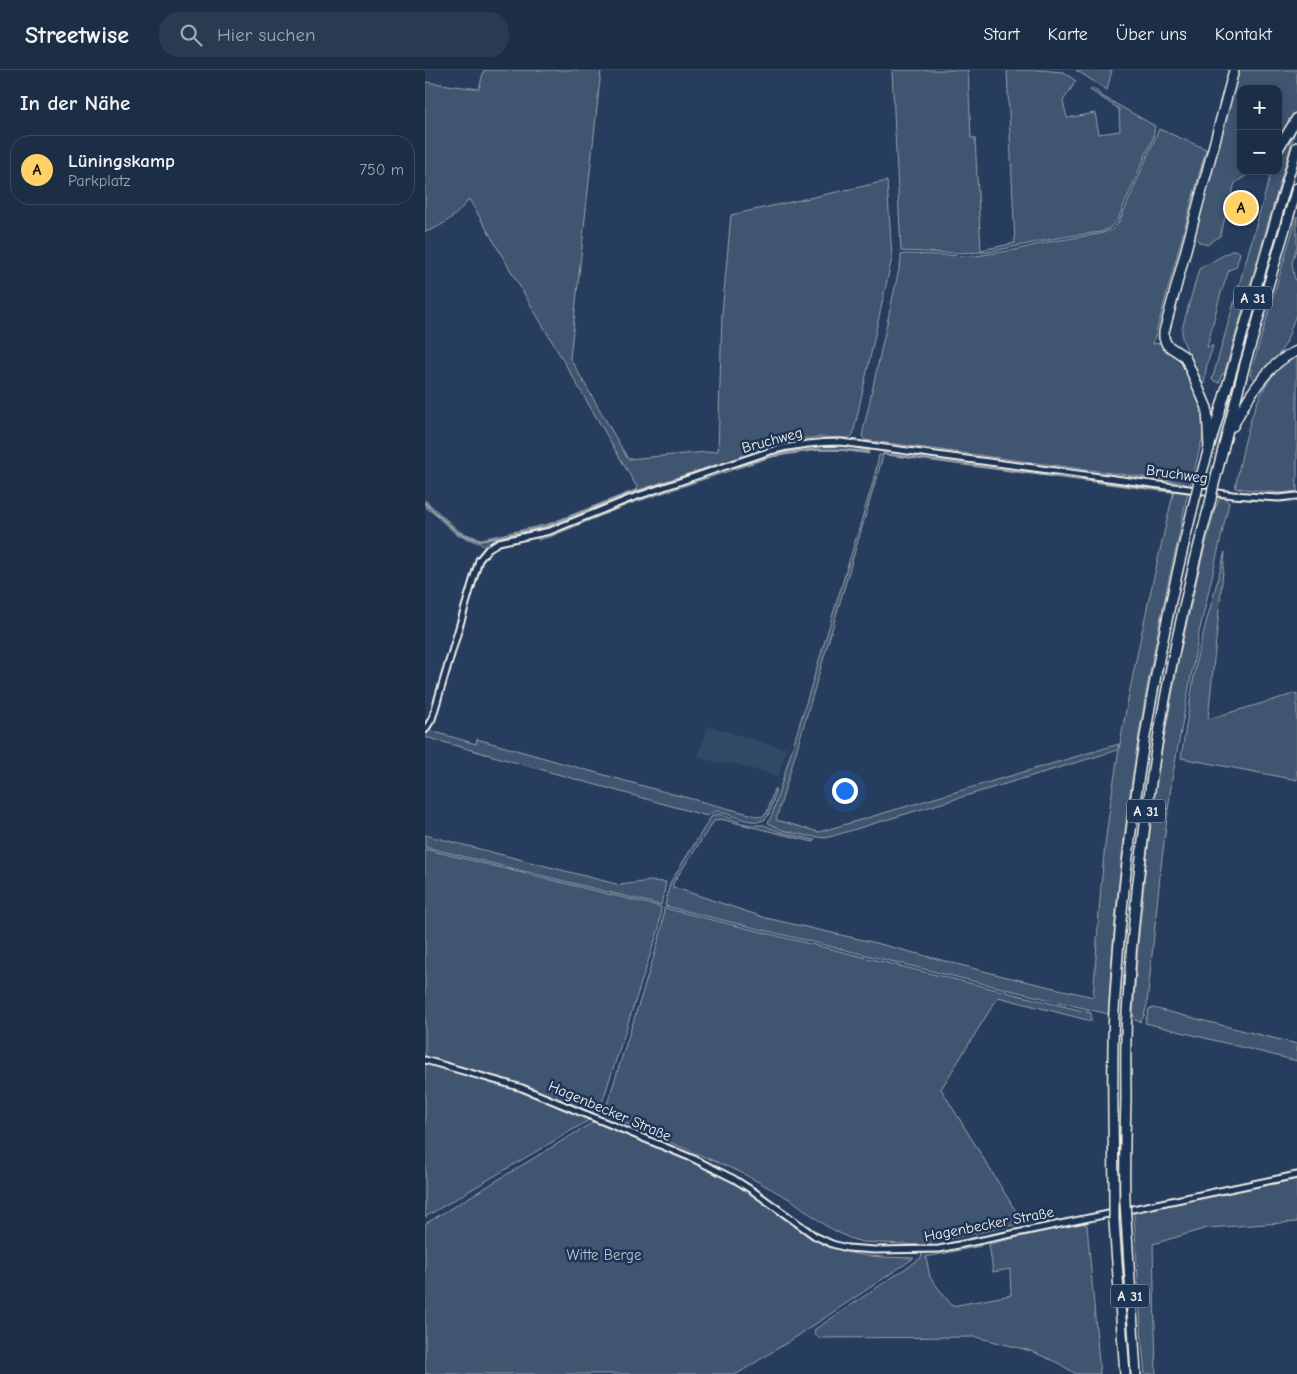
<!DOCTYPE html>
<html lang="de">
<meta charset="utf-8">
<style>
body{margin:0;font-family:"Comic Neue",sans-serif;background:#293a51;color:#f1f3f6}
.controls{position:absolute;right:15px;top:15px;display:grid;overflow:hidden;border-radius:10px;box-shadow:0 2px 8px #0003}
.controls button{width:45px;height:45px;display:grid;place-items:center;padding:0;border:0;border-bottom:1px solid #3a4a5f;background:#1c2e46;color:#f1f3f6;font:25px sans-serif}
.you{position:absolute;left:419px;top:720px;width:18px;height:18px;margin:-12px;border:4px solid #fff;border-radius:50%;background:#1a73e8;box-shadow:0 0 0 8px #1a73e833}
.badge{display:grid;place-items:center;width:32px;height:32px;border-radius:50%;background:#ffd166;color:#111;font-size:16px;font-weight:700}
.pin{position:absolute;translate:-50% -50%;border:2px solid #fff;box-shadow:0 1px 5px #0006}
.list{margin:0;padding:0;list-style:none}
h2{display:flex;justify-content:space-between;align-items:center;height:65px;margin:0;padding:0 20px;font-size:21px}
h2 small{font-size:16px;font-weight:400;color:#a0a8b3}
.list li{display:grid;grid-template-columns:32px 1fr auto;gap:15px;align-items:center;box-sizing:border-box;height:70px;margin:0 10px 10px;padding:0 10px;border:1px solid #3a4a5f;border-radius:20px}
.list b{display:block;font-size:19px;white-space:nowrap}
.list p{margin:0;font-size:16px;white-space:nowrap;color:#a0a8b3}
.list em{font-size:16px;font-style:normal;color:#a0a8b3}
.icon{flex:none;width:28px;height:28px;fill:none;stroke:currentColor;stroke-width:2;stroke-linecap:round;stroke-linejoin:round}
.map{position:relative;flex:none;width:872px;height:1304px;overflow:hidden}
header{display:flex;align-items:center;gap:30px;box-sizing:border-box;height:70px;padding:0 25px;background:#1c2e46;border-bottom:1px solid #3a4a5f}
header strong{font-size:24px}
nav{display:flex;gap:28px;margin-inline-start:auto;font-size:18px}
.search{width:350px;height:45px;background:#293a51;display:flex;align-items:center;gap:12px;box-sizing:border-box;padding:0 18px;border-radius:20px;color:#a0a8b3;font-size:19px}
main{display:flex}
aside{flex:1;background:#1c2e46}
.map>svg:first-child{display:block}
.built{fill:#334966}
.green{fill:#40546f;stroke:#9aa2ac}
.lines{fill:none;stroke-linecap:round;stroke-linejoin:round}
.stream{stroke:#9fa7ae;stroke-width:2}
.street-casing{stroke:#f4f1e8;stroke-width:9}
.highway-casing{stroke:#f4f1e8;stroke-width:12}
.street{stroke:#1d3557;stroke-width:5}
.highway{stroke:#1d3557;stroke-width:9}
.highway-bridge-casing{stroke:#f4f1e8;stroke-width:12;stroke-linecap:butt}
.highway-bridge{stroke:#1d3557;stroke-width:9}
.labels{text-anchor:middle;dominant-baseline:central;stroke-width:5;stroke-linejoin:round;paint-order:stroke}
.shield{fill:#1d3557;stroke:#b4b9bc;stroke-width:1}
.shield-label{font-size:14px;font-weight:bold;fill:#f4f1e8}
.street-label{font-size:15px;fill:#f4f1e8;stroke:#1d3557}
.park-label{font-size:15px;fill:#bec2c4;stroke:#1d3557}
</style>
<header>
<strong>Streetwise</strong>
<div class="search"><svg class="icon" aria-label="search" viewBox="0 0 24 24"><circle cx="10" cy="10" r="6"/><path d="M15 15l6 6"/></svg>Hier suchen</div>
<nav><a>Start</a><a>Karte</a><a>Über uns</a><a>Kontakt</a></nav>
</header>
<main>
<aside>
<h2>In der Nähe<small></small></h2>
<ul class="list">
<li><span class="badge">A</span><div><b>Lüningskamp</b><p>Parkplatz</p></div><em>750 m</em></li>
</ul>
</aside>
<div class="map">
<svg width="872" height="1304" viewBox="0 0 872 1304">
<rect width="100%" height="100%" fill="#263d5d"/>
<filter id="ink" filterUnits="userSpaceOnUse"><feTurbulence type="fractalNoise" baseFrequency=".02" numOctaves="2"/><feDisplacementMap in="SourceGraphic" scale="10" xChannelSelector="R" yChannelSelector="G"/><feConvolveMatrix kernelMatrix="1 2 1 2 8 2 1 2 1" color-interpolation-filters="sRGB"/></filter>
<g filter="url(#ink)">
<path class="built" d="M283,656l73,22 6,-2 -9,30 -43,-12 -17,-1 -20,-6z"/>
<g class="green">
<path d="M59,0h117l-31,288 58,101 90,-8 4,-137 9,-99 156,-34 5,77 -39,177 -4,3 -30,-1 -27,3 -166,57 -77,31 -52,13 -12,6 -6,-4 -22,-8 -32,-29v-6l35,32 21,7 67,-15 90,-35 -169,-290c-10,14 -26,28 -44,33v-150l54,7z"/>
<path d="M468,0h75l3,68h4l6,112 34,-7 -8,-173h33l23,2 13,9 -13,20 4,17 28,-5 4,21 21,-3 -1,-22 -29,-19 3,-2 9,8 53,30 -2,12 -35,81 -8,9 -9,4 -38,5 -75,15 -37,1 -50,-2 -9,-180z"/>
<path d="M651,0h36l-5,20z"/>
<path d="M814,0h58v40l-19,35v-56h-37v82h12l-18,12 -15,53 -13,9 -8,-3 -5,-8z"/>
<path d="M734,59l47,20 -53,195 7,-1 20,13 23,55 1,21 -14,54 -10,-4 -315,-42 -3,-4 39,-176v-5l4,-1 70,2 40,-6 33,-8 51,-8 13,-4 6,-7 7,-14z"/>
<path d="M868,61h2l-71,243h-2l-3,9 -7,-3 59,-207 1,-2h6v-15z"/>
<path d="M872,146v30l-5,17 2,13 3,8v27l-11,32 -8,13 -22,24 -6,-5z"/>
<path d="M811,180l4,3 -4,14 -7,3 -9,26 -13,51 6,-1 -6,18 -4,26 -21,-52v-9l17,-60 32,-18z"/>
<path d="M872,286v135l-17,2 -45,-5c9,-41 18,-113 62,-132z"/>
<path d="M392,376h24l27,4 1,4 -28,-4h-23l-47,7 -144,48 -75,31 -14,4 1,-4 12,-3c51,-21 102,-40 155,-58 37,-12 72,-25 111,-29z"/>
<path d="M454,385l4,1 -107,364 43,12 300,-88 -1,6 -292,88 -18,-2 -26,-6 -14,-7 4,-8 102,-336z"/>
<path d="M749,420l14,2c-4,15 -6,32 -10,48 -37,156 -61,314 -70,474l-443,-108 5,-23 41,-66 6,-3 5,1 20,8 10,2h12l17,7 34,8 -2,2 -93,-23 -6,2 -41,62v4l93,31 106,24 131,34 90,21c4,-48 6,-96 11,-143 14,-123 42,-244 70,-364z"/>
<path d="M797,425l7,8 -30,130 -27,146 -11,87 -14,138 -3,12 -4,6 -5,-2 -2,-6 6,-78 7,-72 11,-87 23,-124 21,-91 15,-57h1l3,-9z"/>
<path d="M800,482l-17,167 89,-26v87l-116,-22 16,-101z"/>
<path d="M3,660l48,14 1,-5 184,52 100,26 6,-4 7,-24h2c-2,8 -4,19 -8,27 -9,14 -39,-3 -52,-5l-9,5 -282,-79v-5z"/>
<path d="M0,765l195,50 30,-4 16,1 -5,23 -236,-58z"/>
<path d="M0,779l236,58 -2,21 -60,184 -2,2 -74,-28 -98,-28z"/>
<path d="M239,838l427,105v8l-93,-24 -57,92 82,134 -103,22 -58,-3 -13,-4 -23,-12 -33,-25 -53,-29 -136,-58 50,-158 8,-28z"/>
<path d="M728,938l144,36v17l-152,-38 4,-14z"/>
<path d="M0,993l96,27 70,29 -166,98z"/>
<path d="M170,1051h4c45,19 93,36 135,61 33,20 62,51 98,65 26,11 55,10 82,11l-118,79 -59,37h-312v-150z"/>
<path d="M872,1109v43l-90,6 -54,16 3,130h-11l-3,-31 -8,-128 2,-3z"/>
<path d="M657,1153l5,2 13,149h-24l-18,-11 -27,-12 -55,-14 -157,1 -4,-3 -1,-5 107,-72 1,-5 57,-9 2,2 -55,11 4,20 22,29 59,-11 -1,-26 -17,3 -4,-28z"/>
</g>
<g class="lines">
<g class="stream">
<path d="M458,384l290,38"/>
<path d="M313,396c50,-16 78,-20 130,-14"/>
<path d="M0,433l33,30 22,8 68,-15 77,-31 92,-30"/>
</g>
<g class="street-casing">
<g id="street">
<path d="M0,660l7,-11 47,-159 10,-12 10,-6 51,-11 79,-32 141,-48c24,-6 46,-9 71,-9l392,53 46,3 18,-2"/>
<path d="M0,990l97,28 172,71 40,20 19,12 62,45 17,8 15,4 28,2 64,-1 358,-74"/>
</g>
</g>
<g class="highway-casing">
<g id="highway">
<path d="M853,79l19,-31"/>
<path d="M808,356c13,-26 35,-64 64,-75"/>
<path d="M784,379l-2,-41 -22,-51 -18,-12 -3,-7v-6l70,-262"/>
<path d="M773,416l99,-339"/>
<path d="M788,418l32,-124 52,-176"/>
<path d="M700,1132c-1,-34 0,-68 1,-102 0,-29 -1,-58 1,-87 10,-175 38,-346 84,-514"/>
<path d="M689,1134c0,-64 -3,-130 0,-193 10,-174 39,-347 82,-516"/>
<path d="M701,1148l10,156"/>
<path d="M689,1151l11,153"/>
</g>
</g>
<use href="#street" class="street"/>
<use href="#highway" class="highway"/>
<g class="highway-bridge-casing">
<g id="highway-bridge">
<path d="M771,425l2,-9"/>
<path d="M786,429l2,-11"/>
<path d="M700,1132l1,16"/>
<path d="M689,1134v17"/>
</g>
</g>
<use href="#highway-bridge" class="highway-bridge"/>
</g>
</g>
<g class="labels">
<g class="shield">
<rect x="809" y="216.5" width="38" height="23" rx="4"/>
<rect x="702" y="729.5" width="38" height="23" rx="4"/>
<rect x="686" y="1214.5" width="38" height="23" rx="4"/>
</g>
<g class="shield-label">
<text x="828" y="228">A 31</text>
<text x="721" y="741">A 31</text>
<text x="705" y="1226">A 31</text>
</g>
<g class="street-label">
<text transform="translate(347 370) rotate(-15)">Bruchweg</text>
<text transform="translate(752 404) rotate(8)">Bruchweg</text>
<text transform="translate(185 1041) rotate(23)">Hagenbecker Straße</text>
<text transform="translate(564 1154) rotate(-11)">Hagenbecker Straße</text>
</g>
<g class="park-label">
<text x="179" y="1185">Witte Berge</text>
</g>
</g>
</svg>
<div class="controls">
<button>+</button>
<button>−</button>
</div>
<div class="you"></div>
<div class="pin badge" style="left:816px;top:138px">A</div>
</div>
</main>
